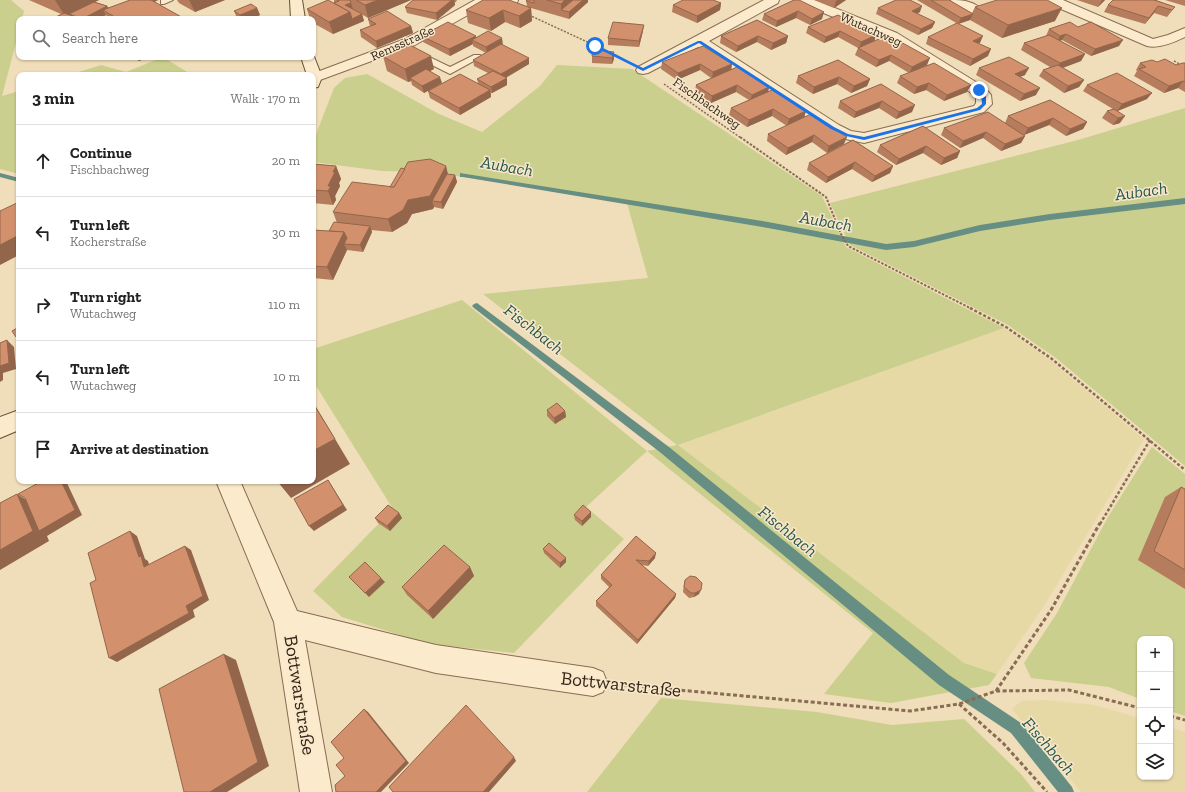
<!DOCTYPE html>
<meta charset="utf-8">
<style>
body{margin:0;font-family:"Zilla Slab",serif;background:#f2f2f2;color:#222}
.controls{position:absolute;right:12px;bottom:12px;display:grid;overflow:hidden;border-radius:8px;box-shadow:0 1px 3px #0004}
.controls button{width:36px;height:36px;display:grid;place-items:center;padding:0;border:0;border-bottom:1px solid #e0e0e0;background:#fff;color:#222;font:20px sans-serif}
.stop{position:absolute;width:12px;height:12px;margin:-9px;border:3px solid #1a73e8;border-radius:50%;background:#fff}
.stop.end{background:#1a73e8;border-color:#fff;box-shadow:0 1px 4px #0008}
.list{margin:0;padding:0;list-style:none}
h2{display:flex;justify-content:space-between;align-items:center;height:52px;margin:0;padding:0 16px;font-size:17px}
h2 small{font-size:13px;font-weight:400;color:#767676}
.list li{display:grid;grid-template-columns:26px 1fr auto;gap:12px;align-items:center;box-sizing:border-box;height:72px;padding:0 16px;border-top:1px solid #e0e0e0}
.list b{display:block;font-size:15px;white-space:nowrap}
.list p{margin:0;font-size:13px;white-space:nowrap;color:#767676}
.list em{font-size:13px;font-style:normal;color:#767676}
.icon{flex:none;width:22px;height:22px;fill:none;stroke:currentColor;stroke-width:2;stroke-linecap:round;stroke-linejoin:round}
.map{position:relative;flex:none;width:1185px;height:792px;overflow:hidden}
.search{position:absolute;background:#fff;box-shadow:0 1px 3px #0004;left:16px;top:16px;width:300px;height:44px;display:flex;align-items:center;gap:10px;box-sizing:border-box;padding:0 14px;border-radius:8px;color:#767676;font-size:15px}
.panel{position:absolute;background:#fff;box-shadow:0 1px 3px #0004;left:16px;top:72px;width:300px;height:412px;border-radius:8px}
.map>svg:first-child{display:block}
.farmland{fill:#e7d9a6}
.green{fill:#cacf8d}
.lines{fill:none;stroke-linecap:round;stroke-linejoin:round}
.stream{fill:#668e82;fill-rule:evenodd}
.lane-casing{stroke:#886c53;stroke-width:2}
.street-casing{stroke:#886c53;stroke-width:2}
.secondary-casing{stroke:#694d36;stroke-width:2}
.path-far3{stroke:#886c53;stroke-width:1.5;stroke-dasharray:2 1.5;stroke-linecap:butt}
.path-far2{stroke:#886c53;stroke-width:2;stroke-dasharray:2.5 1.5;stroke-linecap:butt}
.path-far1{stroke:#886c53;stroke-width:2.5;stroke-dasharray:3 2;stroke-linecap:butt}
.path{stroke:#886c53;stroke-width:3;stroke-dasharray:4 2.5;stroke-linecap:butt}
.lane{fill:#fbebcc;fill-rule:evenodd}
.street{fill:#fbebcc;fill-rule:evenodd}
.secondary{fill:#fbebcc;fill-rule:evenodd}
.wall{fill:#b57d5d}
.shaded-wall{fill:#93664c}
.building{fill:#d2916c;stroke:#93664c}
.route{fill:#1a73e8}
.labels{text-anchor:middle;dominant-baseline:central;stroke-width:3;stroke-linejoin:round;paint-order:stroke}
.far-street-label{font-size:13px;fill:#352519;stroke:#f8e8c9}
.water-label{font-size:17px;font-style:italic;fill:#275651;stroke:#f8e8c9}
.near-street-label{font-size:19px;fill:#352519;stroke:#f8e8c9}
</style>
<div class="map">
<svg width="1185" height="792" viewBox="0 0 1185 792">
<rect width="100%" height="100%" fill="#f0ddb9"/>
<g class="farmland">
<path d="M1004,328l46,32 94,79 -100,167 -47,68 -33,-11 -286,-218z"/>
<path d="M1044,700l50,5 46,13v59h30v-50l15,5v60h-104l-69,-83 9,-8z"/>
</g>
<g class="green">
<path d="M0,0h11l13,11 -2,8h-3v12l-17,65 17,-5v83l-19,-5z"/>
<path d="M163,57l29,18h-123l32,-10 25,7z"/>
<path d="M557,65l75,4 190,127 24,51 158,81 -326,117 286,218 33,11 -8,11 -98,18 -67,-9 49,-61 -226,-182 -61,56 38,32 -110,114 -85,-9 -87,-27 -29,-26 80,-82 -80,-128v-32l149,-49 185,151 30,-6 -194,-151 165,-16 -21,-75 -195,-31 -50,-1 -69,-9v-17l5,-16 16,-41 11,-10 22,-4 72,40 43,18 58,-46z"/>
<path d="M1185,108v358l-129,-108 -48,-33 -158,-80 -20,-42 248,-63z"/>
<path d="M1152,447l33,27v242l-15,-5v-72h-30v60l-31,-12 -78,-9 -7,-15 33,-50 51,-96z"/>
<path d="M661,698l156,14 75,13 72,-6 57,55 14,18h-448z"/>
</g>
<g class="lines">
<g class="stream">
<path d="M0,173l19,5v4l-19,-5z"/>
<path d="M460,173l308,49 118,22 28,-3 66,-16 70,-11 135,-16v6l-135,16 -70,11 -66,16 -28,3 -118,-22 -305,-51h-3z"/>
<path d="M477,303l192,144 280,228 72,48 51,64 2,5h-16l-47,-59 -72,-48 -278,-232 -187,-145 -2,-2 2,-2z"/>
</g>
<g class="lane-casing">
<g id="lane">
<path d="M161,0h12l-9,4h-3z"/>
<path d="M417,51l33,16 24,-12h6l1,2 -31,17 -36,-18 -1,-2 1,-2z"/>
</g>
</g>
<g class="street-casing">
<g id="street">
<path d="M475,0h15l-1,3 -74,42 -95,35 -7,1v-6h-4l96,-36z"/>
<path d="M494,0h24l-1,3c-7,1 -15,1 -22,0z"/>
<path d="M764,0h15l-1,3 -69,38 130,84 12,6 13,2 110,-27 2,-3v-7l-89,-57 -88,-36 -1,-3h17l82,33 87,54 7,8 1,9 -8,8 -120,31 -23,-5 -14,-7 -129,-84 -50,26 -5,1 -5,-1 -2,-3 2,-3z"/>
<path d="M951,0c11,0 24,1 32,11l-2,3h-10l-19,-11z"/>
<path d="M1046,0h17l90,39 15,-4 17,-7v9c-10,5 -27,12 -38,9l-100,-43z"/>
<path d="M216,481h24l57,130 139,34 157,23 10,4 4,10 -4,10 -10,4 -157,-23 -131,-33 27,152h-32l-26,-170z"/>
</g>
</g>
<g class="secondary-casing">
<g id="secondary">
<path d="M290,0h12l3,19h-14z"/>
<path d="M313,54l9,23 -4,10 -5,1v-13h-6l-6,-18h12z"/>
<path d="M19,410v20l-19,8v-21z"/>
</g>
</g>
<g class="path-far3">
<path d="M529,15l93,43"/>
<path d="M1174,61l11,6"/>
<path d="M664,84l77,54"/>
</g>
<path class="path-far2" d="M740,137l86,60 15,37 7,12 124,63"/>
<g class="path-far1">
<path d="M970,308l36,19 46,32 133,111"/>
<path d="M1100,524l50,-84"/>
</g>
<g class="path">
<path d="M623,685l287,26 49,-7 37,-13 73,-1 71,18"/>
<path d="M996,691l55,-81 49,-87"/>
<path d="M959,704l44,39 44,49"/>
<path d="M1170,716l15,4"/>
</g>
<use href="#lane" class="lane"/>
<use href="#street" class="street"/>
<use href="#secondary" class="secondary"/>
</g>
<g class="wall">
<path d="M29,0h70l-4,2 12,4 2,2 21,-8h28l-4,2 31,17h-77l-2,-4 -8,4h-46l9,-5z"/>
<path d="M177,0h48l-30,12 -16,-9z"/>
<path d="M334,0h77l-43,18 -15,-9 9,5 2,7 -31,13 -20,-11v-4h-3l-3,-10 27,-6z"/>
<path d="M413,0h44l-1,2h-1v3l-18,15 -30,-7 -2,-6z"/>
<path d="M527,0h61v2l-19,17 -38,-11 1,13 -12,7 -15,-6 -14,9 -23,-8 -2,-13 61,-4 -1,-5z"/>
<path d="M794,0l28,19 -12,6 -14,-7 -20,9 -14,-7 2,-6z"/>
<path d="M814,0h32l-12,8z"/>
<path d="M917,0h32l23,13 3,-6 80,14 -53,17 -32,-18 -12,4 22,19h-2l10,13 -18,10 -44,-22 2,-7 30,-13z"/>
<path d="M1077,0h28l-7,7z"/>
<path d="M1113,0h43l19,7 -8,10 -13,-4 -9,11 -41,-12 4,-7z"/>
<path d="M1165,0h20v6z"/>
<path d="M721,3l-1,7 -23,13 -25,-11 1,-7z"/>
<path d="M257,8l3,7 -10,4h-11l-2,-1 -3,-7z"/>
<path d="M878,8l42,4 -3,2 18,8 -3,6 -14,7 -42,-21z"/>
<path d="M368,19l43,7 2,7 -36,15 -16,-11 -1,-7 10,-4z"/>
<path d="M757,20l31,16 -2,7 -15,7 -14,-8 -21,10 -16,-9 1,-7z"/>
<path d="M808,27l68,8 -2,6 53,24 -9,4 49,23 -23,9 -18,-11 -12,4 -17,-11 3,-7 9,-3 -20,-12 -13,6 -21,-12 3,-7 -20,-11 -14,6 -18,-10z"/>
<path d="M1049,29l70,17 -28,10 -29,-16 -2,1 25,13 -4,7 -18,7 21,12 -5,7 -15,6 -25,-17 4,-6 7,-3 -29,-17 3,-7 22,-7z"/>
<path d="M643,31l-4,16 -31,-2v-7z"/>
<path d="M421,36h55v2l27,7h-1l27,19 -23,14 1,7 -15,8h-1v4l-31,18 -30,-17 -2,-7 50,-8 -1,-4 11,-6 -14,-7 -1,-6 13,-7 -13,-7v-2l-23,12 -27,-14z"/>
<path d="M614,52v7l-2,5 -20,-1v-7z"/>
<path d="M383,56l51,13 -4,2 12,12 -18,10 -12,-8 -1,-4 -3,1 -21,-11z"/>
<path d="M132,57h17l-10,4z"/>
<path d="M838,60l32,19 -3,7 -16,7 -14,-9 -24,10 -17,-11 2,-7z"/>
<path d="M662,62l70,2 -1,5 38,18 -1,4 38,20 -2,6 40,27 -17,9 -15,-11 -26,13 -19,-14 1,-7 19,-8 -15,-10 -25,11 -18,-12 2,-7 18,-8 -13,-8 -25,11 -16,-12 1,-6 15,-7 -11,-8 -23,10 -16,-11z"/>
<path d="M1157,62l19,3 9,-2v29l-7,-4 -14,5 -30,-17 3,-5 -1,-1 4,-7z"/>
<path d="M979,68l46,7 -5,2 16,18 -16,6 -44,-26z"/>
<path d="M881,84l31,28 -16,7 -17,-11 -25,10 -16,-10 2,-7z"/>
<path d="M1087,85l60,14 -29,12 2,12 -7,2 -11,-7 5,-7 6,-2 -30,-18z"/>
<path d="M1050,100l37,22 -4,7 -17,7 -17,-11 -25,10 1,1 -4,7 -20,8 -18,-13 -23,10 -19,-13 3,-7 61,-5 3,-7z"/>
<path d="M923,126l37,25 -3,7 -16,7 -18,-12 -27,12 -19,-13 3,-7z"/>
<path d="M853,140l40,26 -3,7 -18,9 -20,-13 -26,14 -19,-13 2,-7z"/>
<path d="M313,164l23,2 5,13 -2,4 1,3 -5,10 1,4 -3,5 -20,-2z"/>
<path d="M446,166l2,8 7,1 2,7 -14,27 -9,-2 -1,2 -21,5 -5,9 -15,9 -21,-2 1,2 -9,20 -16,-2 -14,30 -20,-2v-48l16,1 8,-8 -4,-11 57,-25 15,-18z"/>
<path d="M547,410l18,1 1,6 -11,7 -8,-8z"/>
<path d="M1181,487l4,2v100l-47,-29 27,-63z"/>
<path d="M399,513l3,5 -12,13 -12,-8 -3,-5z"/>
<path d="M574,515l17,2 -9,9 -7,-6z"/>
<path d="M636,536l19,22 -7,8 -6,-1 34,29 -1,4 -38,46 -41,-38v-5l13,-14 -8,-8v-4z"/>
<path d="M543,549l23,13 -6,6 -16,-15z"/>
<path d="M470,567l4,9 -41,43 -26,-24 -5,-8z"/>
<path d="M685,580l14,14 -5,3 -5,1 -6,-6 1,-8z"/>
</g>
<g class="shaded-wall">
<path d="M55,0h44l-34,16z"/>
<path d="M149,0h9l-7,4z"/>
<path d="M189,0h36l-30,12z"/>
<path d="M378,0h33l-43,18 -3,-13z"/>
<path d="M452,0h2l1,5 -18,15 -1,-7z"/>
<path d="M565,0h16l-20,10v-6z"/>
<path d="M583,0h5v2l-19,17v-7z"/>
<path d="M837,0h9l-12,8 2,-7z"/>
<path d="M1102,0h3l-7,7z"/>
<path d="M351,3l2,6 -6,3 -2,-7z"/>
<path d="M721,3l-1,7 -23,13v-7z"/>
<path d="M107,6l4,7 -8,-3 3,5 -8,4h-17z"/>
<path d="M922,6l-2,6 -11,5 3,-6z"/>
<path d="M1158,6l-4,7 -9,11 4,-6z"/>
<path d="M257,8l3,7 -10,4h-8l-2,-4z"/>
<path d="M531,8l1,13 -12,7 -1,-12z"/>
<path d="M1062,8l-7,13 -53,17 6,-13z"/>
<path d="M503,10l2,12 -14,9 -2,-13z"/>
<path d="M798,11l-2,7 -20,9 1,-6z"/>
<path d="M350,12l12,2 2,7 -31,13 -4,-12z"/>
<path d="M824,12l-2,7 -12,6 2,-6z"/>
<path d="M973,14l-3,6 -12,4 3,-6z"/>
<path d="M935,22l-3,6 -14,7 3,-6z"/>
<path d="M644,25l-1,6 -4,16v-6z"/>
<path d="M411,26l2,7 -36,15 -1,-7z"/>
<path d="M840,31l-2,6 -14,6 2,-6z"/>
<path d="M1066,34l-4,6 -5,2 3,-6z"/>
<path d="M876,35l-2,7 -15,7 2,-7z"/>
<path d="M476,36v6l-4,-2 1,4 -23,12 -1,-7z"/>
<path d="M758,36l-1,6 -21,10 2,-6z"/>
<path d="M788,36l-2,7 -15,7 2,-7z"/>
<path d="M983,36l-3,7 -10,5 3,-7z"/>
<path d="M502,38l1,7 -16,8 -1,-6z"/>
<path d="M1123,40l-4,6 -28,10 4,-7z"/>
<path d="M991,49l-3,7 -18,10 3,-7z"/>
<path d="M614,52v7l-2,5v-6z"/>
<path d="M1085,54l-4,7 -25,9 4,-7z"/>
<path d="M891,55l-2,6 -13,6 3,-7z"/>
<path d="M431,56l3,13 -21,11 -3,-2 1,3 -3,1 -3,-13z"/>
<path d="M137,57h12l-10,4z"/>
<path d="M529,58v6l-28,16v-6z"/>
<path d="M930,58l-3,7 -17,8 2,-6z"/>
<path d="M700,64v6l-23,10 1,-7z"/>
<path d="M732,64l-1,7 -19,8 1,-7z"/>
<path d="M1029,68l-4,7 -14,5 4,-6z"/>
<path d="M440,77l2,6 -18,10 -2,-7z"/>
<path d="M839,77l-2,7 -24,10 1,-7z"/>
<path d="M507,78v7l-15,8 -1,-6z"/>
<path d="M870,79l-3,7 -16,7 3,-7z"/>
<path d="M1084,80l-5,7 -15,6 4,-7z"/>
<path d="M1183,81l-5,7 -14,5 5,-7z"/>
<path d="M929,83l-3,7 -12,4 3,-7z"/>
<path d="M737,85l-1,7 -25,11 1,-7z"/>
<path d="M971,85l-4,7 -23,9 3,-6z"/>
<path d="M769,87l-1,7 -18,7 2,-6z"/>
<path d="M1040,88l-4,7 -16,6 4,-7z"/>
<path d="M490,90l1,7 -31,18 -1,-7z"/>
<path d="M1152,93l-5,6 -30,12 5,-7z"/>
<path d="M882,101l-3,7 -25,10 2,-6z"/>
<path d="M915,105l-3,7 -16,7 3,-7z"/>
<path d="M773,109l-1,7 -25,11 2,-7z"/>
<path d="M806,111l-2,7 -17,8 2,-7z"/>
<path d="M1125,116l-5,7 -7,2 5,-7z"/>
<path d="M1053,118l-4,7 -25,10 4,-7z"/>
<path d="M1087,122l-4,7 -17,7 4,-7z"/>
<path d="M986,132l-3,6 -23,10 3,-7z"/>
<path d="M814,135l-2,7 -26,13 2,-7z"/>
<path d="M1025,136l-4,7 -20,8 4,-7z"/>
<path d="M847,137l-3,7 -17,9 2,-7z"/>
<path d="M926,146l-3,7 -27,12 3,-6z"/>
<path d="M960,151l-3,7 -16,7 3,-7z"/>
<path d="M855,162l-3,7 -26,14 2,-6z"/>
<path d="M336,166l5,13 -2,4 1,3 -5,10 1,4 -3,5 -5,-14v-5l5,-14z"/>
<path d="M446,166l3,14 -17,21 2,6 -1,2 -21,5 -5,9 -15,9 -4,-13 20,-19z"/>
<path d="M893,166l-3,7 -18,9 3,-6z"/>
<path d="M455,175l2,7 -14,27 -2,-7z"/>
<path d="M370,226l2,6 -9,20 -3,-7z"/>
<path d="M344,232l5,12h-5l3,6 -14,30 -6,-13z"/>
<path d="M19,235v20l-19,10v-20z"/>
<path d="M7,340l7,7 2,22 -13,4v7l-3,2v-16z"/>
<path d="M313,402l37,62 -59,34 -14,-17h36z"/>
<path d="M565,411l1,6 -11,7 -1,-6z"/>
<path d="M328,480l19,30 -33,21 -5,-5z"/>
<path d="M61,481h5l16,34 -35,21 2,5 -49,29v-20l17,-56 16,10z"/>
<path d="M591,512v5l-9,9v-5z"/>
<path d="M399,513l3,5 -12,13 -3,-5z"/>
<path d="M130,531l7,5 8,23 3,2 3,10 -7,-4 -5,-10z"/>
<path d="M185,546l6,4 18,50 -16,10 2,7 -78,45 -8,-4 77,-52z"/>
<path d="M656,553l-1,5 -7,8 1,-5z"/>
<path d="M566,558v4l-6,6v-5z"/>
<path d="M470,567l4,9 -41,43 -5,-8z"/>
<path d="M381,578l4,4 -16,15 -4,-4z"/>
<path d="M701,590l-2,4 -5,3 1,-4z"/>
<path d="M676,594l-1,4 -38,46 1,-4z"/>
<path d="M224,654l12,6 33,106 -42,26h-17z"/>
<path d="M364,709l4,3 41,51 -28,29h-5z"/>
<path d="M514,757l2,4 -27,31h-6z"/>
</g>
<g class="building">
<path d="M130,0h21l34,19h-67l-15,-9z"/>
<path d="M328,0l22,12 -21,10 -22,-13z"/>
<path d="M337,0h13l1,3 -6,2 17,9 -10,5 -2,-7 -16,-9 5,-2z"/>
<path d="M356,0h22l-13,5z"/>
<path d="M413,0h39l-16,13 -31,-6z"/>
<path d="M483,0h26l22,8 -12,8 -16,-6 -14,8 -23,-8z"/>
<path d="M527,0h7v3l-8,-2z"/>
<path d="M547,0h18l-4,4z"/>
<path d="M573,0h10l-14,12 -8,-2z"/>
<path d="M683,0h30l8,3 -24,13 -24,-11z"/>
<path d="M794,0h5l25,12 -12,7 -14,-8 -21,10 -13,-7z"/>
<path d="M896,0h14l12,6 -10,5 23,11 -14,7 -43,-21z"/>
<path d="M931,0h18l24,14 -12,4z"/>
<path d="M997,0h50l15,8 -54,17 -33,-18z"/>
<path d="M1113,0h41l21,7 -3,3 -14,-4 -9,12 -41,-13z"/>
<path d="M94,2l13,4 -25,13 -13,-5z"/>
<path d="M251,4l6,4 -17,7 -6,-4z"/>
<path d="M387,11l24,15 -35,15 -16,-11 16,-6 -8,-5z"/>
<path d="M64,13l18,6h-30z"/>
<path d="M838,15l38,20 -15,7 -21,-11 -14,6 -18,-10z"/>
<path d="M757,20l31,16 -15,7 -15,-7 -20,10 -17,-10z"/>
<path d="M448,22l28,14 -27,13 -28,-13z"/>
<path d="M613,22l31,3 -5,16 -31,-3z"/>
<path d="M1070,22l8,5 13,-5 32,18 -28,9 -29,-15 -6,2 -11,-7z"/>
<path d="M957,23l26,13 -10,5 18,8 -18,10 -45,-22z"/>
<path d="M488,31l14,7 -16,9 -14,-7z"/>
<path d="M888,35l42,23 -18,9 -21,-12 -12,5 -21,-12z"/>
<path d="M1049,35l36,19 -25,9 -36,-20z"/>
<path d="M501,44l28,14 -28,16 -28,-14z"/>
<path d="M410,45l21,11 -26,13 -21,-12z"/>
<path d="M703,46l29,18 -19,8 -13,-8 -22,9 -16,-11z"/>
<path d="M399,48l2,1 -16,8 -2,-1z"/>
<path d="M593,50l21,2 -2,6 -20,-2z"/>
<path d="M1009,57l20,11 -14,6 25,14 -16,6 -45,-26z"/>
<path d="M1165,59l11,6 7,-2h2v19l-2,-1 -14,5 -30,-17 7,-2 -6,-4 12,-3 5,2z"/>
<path d="M838,60l32,19 -16,7 -15,-9 -25,10 -16,-11z"/>
<path d="M934,63l37,22 -24,10 -18,-12 -12,4 -17,-11z"/>
<path d="M1058,65l26,15 -16,6 -25,-16z"/>
<path d="M737,67l32,20 -17,8 -15,-10 -25,11 -16,-11z"/>
<path d="M426,69l14,8 -18,9 -12,-8z"/>
<path d="M493,71l14,7 -16,9 -14,-8z"/>
<path d="M1117,73l35,20 -30,11 -35,-19z"/>
<path d="M460,74l30,16 -31,18 -31,-17z"/>
<path d="M881,84l34,21 -16,7 -17,-11 -26,11 -16,-11z"/>
<path d="M772,90l34,21 -17,8 -16,-10 -24,11 -18,-12z"/>
<path d="M1050,100l37,22 -17,7 -17,-11 -25,10 -20,-12z"/>
<path d="M1114,109l11,7 -7,2 -11,-7z"/>
<path d="M988,112l37,24 -20,8 -19,-12 -23,9 -19,-13z"/>
<path d="M811,114l36,23 -18,9 -15,-11 -26,13 -20,-14z"/>
<path d="M923,126l37,25 -16,7 -18,-12 -27,13 -19,-14z"/>
<path d="M853,140l40,26 -18,10 -20,-14 -27,15 -19,-14z"/>
<path d="M430,159l16,7 -16,30 -22,4 -5,10 -15,9 -55,-7 19,-30 42,5 14,-25z"/>
<path d="M313,164l23,2 -3,6h2l-7,14h3l-3,5 -15,-1z"/>
<path d="M401,168l4,1 -11,18h-4z"/>
<path d="M447,174l8,1 -14,27 -9,-1z"/>
<path d="M19,202v33l-19,10v-34z"/>
<path d="M334,222l36,4 -10,19 -16,-1 3,-6 -3,-6 -15,-1z"/>
<path d="M313,230l31,2 -17,35 -14,-1z"/>
<path d="M19,327v8l-3,2 -4,-6z"/>
<path d="M7,340l2,23 -9,3v-23z"/>
<path d="M313,403l22,36 -22,12z"/>
<path d="M557,403l8,8 -11,7 -7,-8z"/>
<path d="M328,480l15,25 -34,21 -15,-27z"/>
<path d="M42,481h19l14,29 -36,21 -14,-33 -7,-4z"/>
<path d="M1181,487l4,2v81l-31,-19z"/>
<path d="M17,494l16,37 -33,19v-47z"/>
<path d="M388,505l11,8 -12,13 -12,-8z"/>
<path d="M583,505l8,7 -9,9 -8,-6z"/>
<path d="M130,531l9,26 2,-1 3,11 41,-21 18,50 -17,10 3,7 -80,45 -19,-75 6,-3 -8,-27z"/>
<path d="M636,536l20,17 -7,8 -13,-1 40,34 -38,46 -42,-39 16,-16 -11,-10z"/>
<path d="M549,543l17,15 -6,5 -17,-14z"/>
<path d="M444,545l26,22 -42,44 -26,-24z"/>
<path d="M365,562l16,16 -16,15 -16,-16z"/>
<path d="M690,576l6,1 6,6 -1,7 -6,3h-4l-7,-6 1,-7z"/>
<path d="M224,654l34,108 -48,30h-26l-25,-103z"/>
<path d="M466,705l48,52 -31,35h-90l-4,-5z"/>
<path d="M364,709l42,52 -30,31h-40l-1,-7 10,-9 -9,-11 8,-7 -13,-16z"/>
</g>
<path class="route" d="M698,41h3l133,86 14,7 16,3 113,-29 5,-4 -1,-9 -4,-5 2,-1 7,6v9l-6,6 -116,30 -18,-4 -15,-7 -132,-86 -56,28 -50,-25 4,-1 46,23z"/>
<g class="labels">
<g class="far-street-label">
<text transform="translate(871 29) rotate(24)">Wutachweg</text>
<text transform="translate(402 43) rotate(-24)">Remsstraße</text>
<text transform="translate(707 103) rotate(35)">Fischbachweg</text>
</g>
<g class="water-label">
<text transform="translate(507 166) rotate(10)">Aubach</text>
<text transform="translate(1141 191) rotate(-8)">Aubach</text>
<text transform="translate(826 221) rotate(10)">Aubach</text>
<text transform="translate(534 329) rotate(38)">Fischbach</text>
<text transform="translate(788 531) rotate(39)">Fischbach</text>
<text transform="translate(1049 746) rotate(49)">Fischbach</text>
</g>
<g class="near-street-label">
<text transform="translate(621 684) rotate(6)">Bottwarstraße</text>
<text transform="translate(300 695) rotate(81)">Bottwarstraße</text>
</g>
</g>
</svg>
<div class="controls">
<button>+</button>
<button>−</button>
<button><svg class="icon" aria-label="locate" viewBox="0 0 24 24"><circle cx="12" cy="12" r="6"/><path d="M12 2v4M12 18v4M2 12h4M18 12h4"/></svg></button>
<button><svg class="icon" aria-label="layers" viewBox="0 0 24 24"><path d="M12 4l9 5-9 5-9-5zM3 14l9 5 9-5"/></svg></button>
</div>
<div class="stop" style="left:595px;top:46px"></div>
<div class="stop end" style="left:979px;top:90px"></div>
<div class="search"><svg class="icon" aria-label="search" viewBox="0 0 24 24"><circle cx="10" cy="10" r="6"/><path d="M15 15l6 6"/></svg>Search here</div>
<section class="panel">
<h2>3 min<small>Walk · 170 m</small></h2>
<ul class="list">
<li><svg class="icon" aria-label="ahead" viewBox="0 0 24 24"><path d="M12 20V5M6 11l6-6 6 6"/></svg><div><b>Continue</b><p>Fischbachweg</p></div><em>20 m</em></li>
<li><svg class="icon" aria-label="left" viewBox="0 0 24 24"><path d="M17 20v-9H6M10 6l-5 5 5 5"/></svg><div><b>Turn left</b><p>Kocherstraße</p></div><em>30 m</em></li>
<li><svg class="icon" aria-label="right" viewBox="0 0 24 24"><path d="M7 20v-9h11M14 6l5 5-5 5"/></svg><div><b>Turn right</b><p>Wutachweg</p></div><em>110 m</em></li>
<li><svg class="icon" aria-label="left" viewBox="0 0 24 24"><path d="M17 20v-9H6M10 6l-5 5 5 5"/></svg><div><b>Turn left</b><p>Wutachweg</p></div><em>10 m</em></li>
<li><svg class="icon" aria-label="arrive" viewBox="0 0 24 24"><path d="M6 21V4h12l-3 4 3 4H6"/></svg><div><b>Arrive at destination</b></div></li>
</ul>
</section>
</div>
